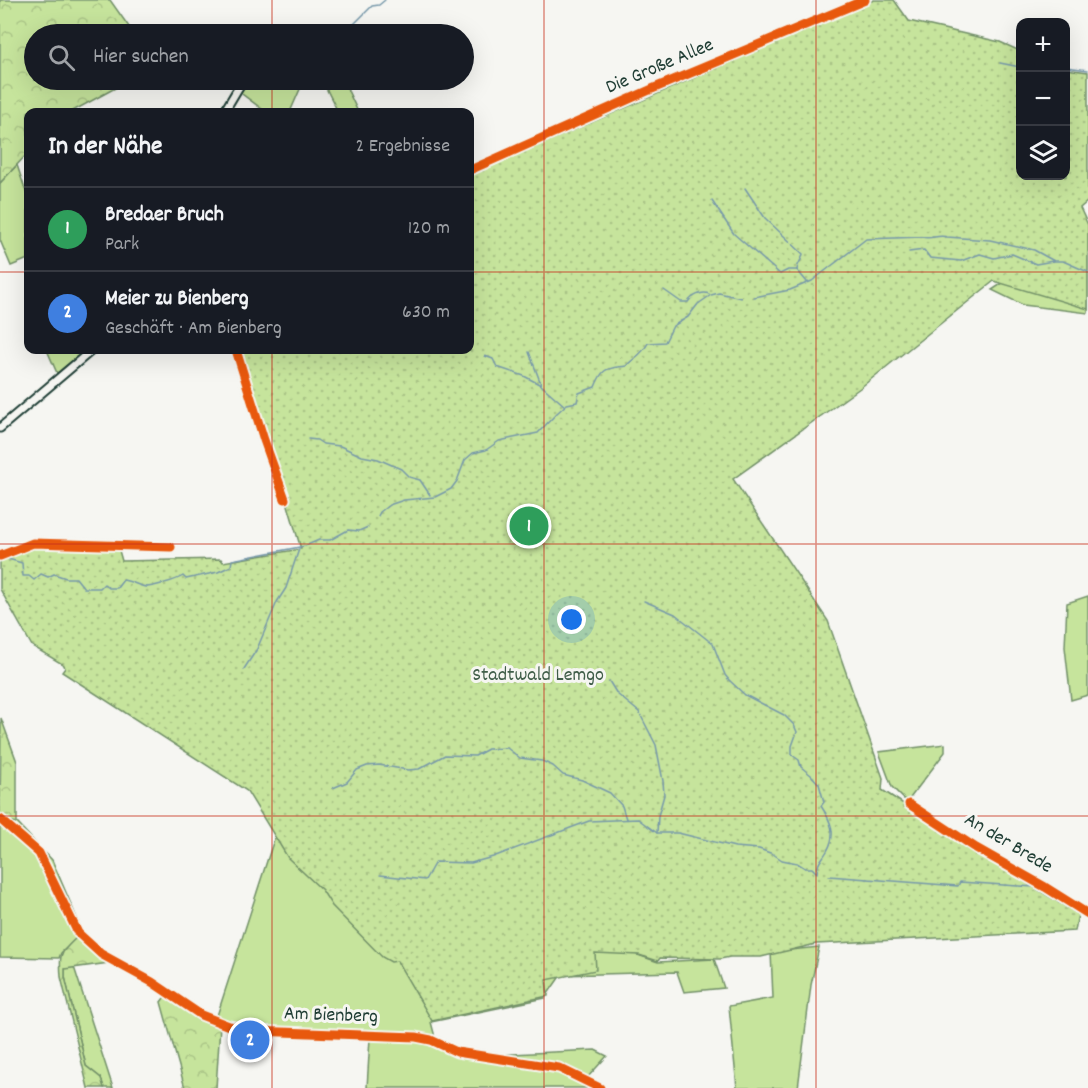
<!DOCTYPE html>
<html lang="de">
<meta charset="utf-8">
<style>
body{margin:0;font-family:Dekko,sans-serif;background:#242831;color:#f1f3f6}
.controls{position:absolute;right:18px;top:18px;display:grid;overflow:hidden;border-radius:12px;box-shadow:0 6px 24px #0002}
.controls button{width:54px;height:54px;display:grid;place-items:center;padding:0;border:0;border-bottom:2px solid #363941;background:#171b24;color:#f1f3f6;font:30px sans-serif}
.you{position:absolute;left:572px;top:620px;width:21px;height:21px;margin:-15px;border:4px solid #fff;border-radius:50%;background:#1a73e8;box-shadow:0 0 0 9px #1a73e833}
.badge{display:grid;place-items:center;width:39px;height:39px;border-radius:50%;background:#0b8043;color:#fff;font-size:20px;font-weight:700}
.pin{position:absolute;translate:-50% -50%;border:3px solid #fff;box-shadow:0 2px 6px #0006}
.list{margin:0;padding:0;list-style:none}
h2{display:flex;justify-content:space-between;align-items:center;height:78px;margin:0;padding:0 24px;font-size:26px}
h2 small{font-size:20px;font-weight:400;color:#9ea1a6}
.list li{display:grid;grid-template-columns:39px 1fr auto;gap:18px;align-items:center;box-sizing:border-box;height:84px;padding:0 24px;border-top:2px solid #363941}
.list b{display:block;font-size:22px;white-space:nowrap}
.list p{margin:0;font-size:20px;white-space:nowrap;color:#9ea1a6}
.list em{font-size:20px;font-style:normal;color:#9ea1a6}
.icon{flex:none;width:33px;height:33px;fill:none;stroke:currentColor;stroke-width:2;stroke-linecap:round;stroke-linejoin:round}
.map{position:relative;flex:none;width:1088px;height:1088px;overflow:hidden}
.search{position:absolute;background:#171b24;box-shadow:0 6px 24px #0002;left:24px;top:24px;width:450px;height:66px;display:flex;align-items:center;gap:15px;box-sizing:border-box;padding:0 21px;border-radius:33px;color:#9ea1a6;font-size:22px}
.panel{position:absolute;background:#171b24;box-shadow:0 6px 24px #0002;left:24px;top:108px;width:450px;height:246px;border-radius:12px}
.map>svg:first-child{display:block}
.green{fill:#c6e49c;stroke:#729068;stroke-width:1.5}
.forest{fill:url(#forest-crowns);stroke:#729068;stroke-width:1.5}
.park{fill:url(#park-dots);stroke:#729068;stroke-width:1.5}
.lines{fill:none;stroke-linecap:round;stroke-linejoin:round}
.stream{stroke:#7698aa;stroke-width:1.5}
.street-casing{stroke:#1f3d34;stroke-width:11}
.street{stroke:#f6f6f2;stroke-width:7}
.cycleway-casing{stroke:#f6f6f2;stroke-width:13}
.cycleway{stroke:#e8590c;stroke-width:9}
.grid{fill:none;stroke:#c8321e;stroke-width:1.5;stroke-opacity:0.55}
.labels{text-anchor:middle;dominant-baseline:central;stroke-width:6;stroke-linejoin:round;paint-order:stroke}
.street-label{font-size:20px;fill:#1f3d34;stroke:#f6f6f2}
.park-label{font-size:20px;fill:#405e49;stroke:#f6f6f2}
</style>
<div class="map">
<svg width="1088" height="1088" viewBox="0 0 1088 1088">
<defs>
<pattern id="forest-crowns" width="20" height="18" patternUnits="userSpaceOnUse" patternTransform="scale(1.5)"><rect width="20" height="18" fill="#c6e49c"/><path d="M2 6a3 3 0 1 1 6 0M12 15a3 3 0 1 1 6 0" fill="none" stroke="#aac487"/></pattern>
<pattern id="park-dots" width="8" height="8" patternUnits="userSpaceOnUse" patternTransform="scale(1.5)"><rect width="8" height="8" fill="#c6e49c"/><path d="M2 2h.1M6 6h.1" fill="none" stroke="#aac487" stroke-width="1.8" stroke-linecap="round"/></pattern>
</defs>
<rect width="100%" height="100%" fill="#f6f6f2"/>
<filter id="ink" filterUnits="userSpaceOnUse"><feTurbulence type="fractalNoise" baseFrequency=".0167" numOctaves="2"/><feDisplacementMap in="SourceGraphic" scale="12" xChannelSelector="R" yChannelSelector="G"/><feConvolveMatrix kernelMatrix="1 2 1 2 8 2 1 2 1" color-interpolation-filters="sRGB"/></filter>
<g filter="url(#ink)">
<g class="green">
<path d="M319,27l3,7h-71v-4z"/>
<path d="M245,80h59l-14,32h-24l-28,-21z"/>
<path d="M322,80h21l15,32h-20z"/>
<path d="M17,165l11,33v61l-17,7 -11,-26v-57z"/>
<path d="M1088,228v85l-65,-8 -31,-15z"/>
<path d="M47,350h38l-28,23z"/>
<path d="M1088,596v99l-17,5 -6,-53 2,-44z"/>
<path d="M945,744v8l-38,50 -15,-15 -13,-35z"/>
<path d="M9,821l8,2 35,37 31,72 -22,21 -2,5 -59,-1v-134z"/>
<path d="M277,830l381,132 56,-3 10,29 -40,4 -7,-20 -116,3 -16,23 -114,24 4,15c-72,-13 -151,3 -219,-18z"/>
<path d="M819,947l-8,38 -13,103h-61l-8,-82 44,-8 -2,-46z"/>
<path d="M74,967l39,121h-9l-3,-10 -15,-12 -21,-89v-9z"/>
<path d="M370,1038h45l39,17 104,15 36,18h-227z"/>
<path d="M595,1050l12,6 -21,23 -17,-10 -79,-14z"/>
</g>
<g class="forest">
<path d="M0,0h110l24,34h-100v46h96l-59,32h-43v41l-28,30z"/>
<path d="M1,718l16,44v61l-8,-2 -9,-8z"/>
<path d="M77,937l13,11 20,13 -1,2 -44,6v8l21,89 15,12 3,10h-16l-27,-111c-2,-25 -1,-23 16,-40z"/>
<path d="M167,994l53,31 -4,63h-31l-24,-86z"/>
</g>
<path class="park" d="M874,0h20l15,21 91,21 20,9v125h46v-107l22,3v129l-8,7 8,17v84l-94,-28 -134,107 -127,91 95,142 55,157 -1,12 117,76 79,48 -3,17 -259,13 -55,13h-31l-10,2 -60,-1 -2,3 -19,-6 -44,-2 1,17 -50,10 2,16 -116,25 -35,-60 -6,1 -9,-5 -50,-51 -10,-16 -34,-32 -41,-67 -185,-119 3,-4 -1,-3 -32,-19 -32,-57v-29l35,-14 83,1 4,14 99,-2 2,3 78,-13 -45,-152 -17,-47h231v-175z"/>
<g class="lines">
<g class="stream">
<path d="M334,34l9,-2 6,-6 5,-2 18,-18 7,-1 6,-5"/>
<path d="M1000,63l20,4"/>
<path d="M1066,67l22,3"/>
<path d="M745,188l20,30 38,36c-1,7 -6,9 -6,16l10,12"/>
<path d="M712,201l22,33 46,40 8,-4h9"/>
<path d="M909,252l15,-2 6,8 31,3 19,-7 14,4 18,-4 24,10 17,-3"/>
<path d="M664,290l17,12h7c4,-6 14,-11 21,-8"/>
<path d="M754,297l36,-7 22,-9 54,-42 56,-2c9,3 16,-3 25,0l43,3 44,10 20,11h9l25,11"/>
<path d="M529,352l12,32"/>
<path d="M485,356l8,3 4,8 27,9 17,9 24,21"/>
<path d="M308,439l9,1 6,4 17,2 22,10 16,3 23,10 8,8 11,3 10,15"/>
<path d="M378,516l2,-4 9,-7 15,-5 31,-3 16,-8 6,-8 8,-21 8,-7 13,-3 13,-9 39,-8 19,-20 10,-9 10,-2 2,-9 16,-6c8,-20 11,-18 31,-21 8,-8 17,-12 22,-23l17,-1 8,-16 15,-9 10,-13 13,-9 8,-2 22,5"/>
<path d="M8,559l14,4 1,13h6l5,4 7,-6 7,3 6,-3 12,4h10l8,10h16l4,-4 5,4h8l6,-8c8,1 16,6 23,7 7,0 31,-7 37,-11l3,3 32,-7 13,-6 1,-6 73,-14 14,-6h11l18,-10 11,1 9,-4"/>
<path d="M244,669l13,-20 20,-47 9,-14 13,-39"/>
<path d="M609,681l8,13 22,18 17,33 7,36 1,14 -6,21 -1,17"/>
<path d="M333,788l14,-6 10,-12 10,-4 12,-1 29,5 11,-1 26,-14 30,1 13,-7 19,-1 13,10 22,3 11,5 10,9 19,5 28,13 12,13 4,13"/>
<path d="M380,875l45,5 10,-18 36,1 22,-6 96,-36 49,-2 19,14h21l57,14 24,2 14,5 9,6 15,3 8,5h7l5,5c0,-11 5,-13 10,-22 10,-17 4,-30 -6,-45l3,-4 -5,-18 -8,-9 -10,-8 -2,-7 -7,-5v-9l5,-14 -3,-7 -10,-10 -39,-20 -16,-15 -4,-5 -12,-31 -38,-30 -31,-13"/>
<path d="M829,876l129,10 2,-4 74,5 46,28"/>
<path d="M1085,918l3,1"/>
</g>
<g class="street-casing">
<g id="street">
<path d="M224,112l19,-32"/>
<path d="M470,170l182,-81 213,-89"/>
<path d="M236,350l28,90 21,59"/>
<path d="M0,428l92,-78"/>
<path d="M0,556l33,-13 138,4"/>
<path d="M909,804l67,44 69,39 43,27"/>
<path d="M0,819l39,34 39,80 23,21 51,28 49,33 28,11 26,5 161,6 15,3 26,12 102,16 41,20"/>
</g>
</g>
<use href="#street" class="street"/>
<g class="cycleway-casing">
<g id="cycleway">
<path d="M470,170l182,-81 213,-89"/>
<path d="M236,350l28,90 21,59"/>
<path d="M0,556l33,-13 138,4"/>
<path d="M909,804l67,44 69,39 43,27"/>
<path d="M0,819l39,34 39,80 23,21 51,28 49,33 28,11 26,5 161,6 15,3 26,12 102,16 41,20"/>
</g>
</g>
<use href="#cycleway" class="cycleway"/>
</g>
</g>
<path class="grid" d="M272,0v34M544,0v1088M816,0v1088M272,80v32M0,272h28M470,272h618M272,350v738M0,544h1088M0,816h1088"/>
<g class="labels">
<g class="street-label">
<text transform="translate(660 67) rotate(-23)">Die Große Allee</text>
<text transform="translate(1008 844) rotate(31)">An der Brede</text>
<text transform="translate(331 1016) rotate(2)">Am Bienberg</text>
</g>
<g class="park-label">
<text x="538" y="676">Stadtwald Lemgo</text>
</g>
</g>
</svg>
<div class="controls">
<button>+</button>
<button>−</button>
<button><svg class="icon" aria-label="layers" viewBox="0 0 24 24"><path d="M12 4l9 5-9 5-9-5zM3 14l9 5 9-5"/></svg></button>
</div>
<div class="you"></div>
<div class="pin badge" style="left:529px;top:526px;background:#2e9e5b">1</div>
<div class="pin badge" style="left:250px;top:1040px;background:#3f7fe0">2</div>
<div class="search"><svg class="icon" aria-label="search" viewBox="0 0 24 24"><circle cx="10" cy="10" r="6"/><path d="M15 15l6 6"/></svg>Hier suchen</div>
<section class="panel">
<h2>In der Nähe<small>2 Ergebnisse</small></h2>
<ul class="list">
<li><span class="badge" style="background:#2e9e5b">1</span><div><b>Bredaer Bruch</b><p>Park</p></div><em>120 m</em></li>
<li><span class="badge" style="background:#3f7fe0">2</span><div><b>Meier zu Bienberg</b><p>Geschäft · Am Bienberg</p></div><em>630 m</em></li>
</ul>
</section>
</div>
